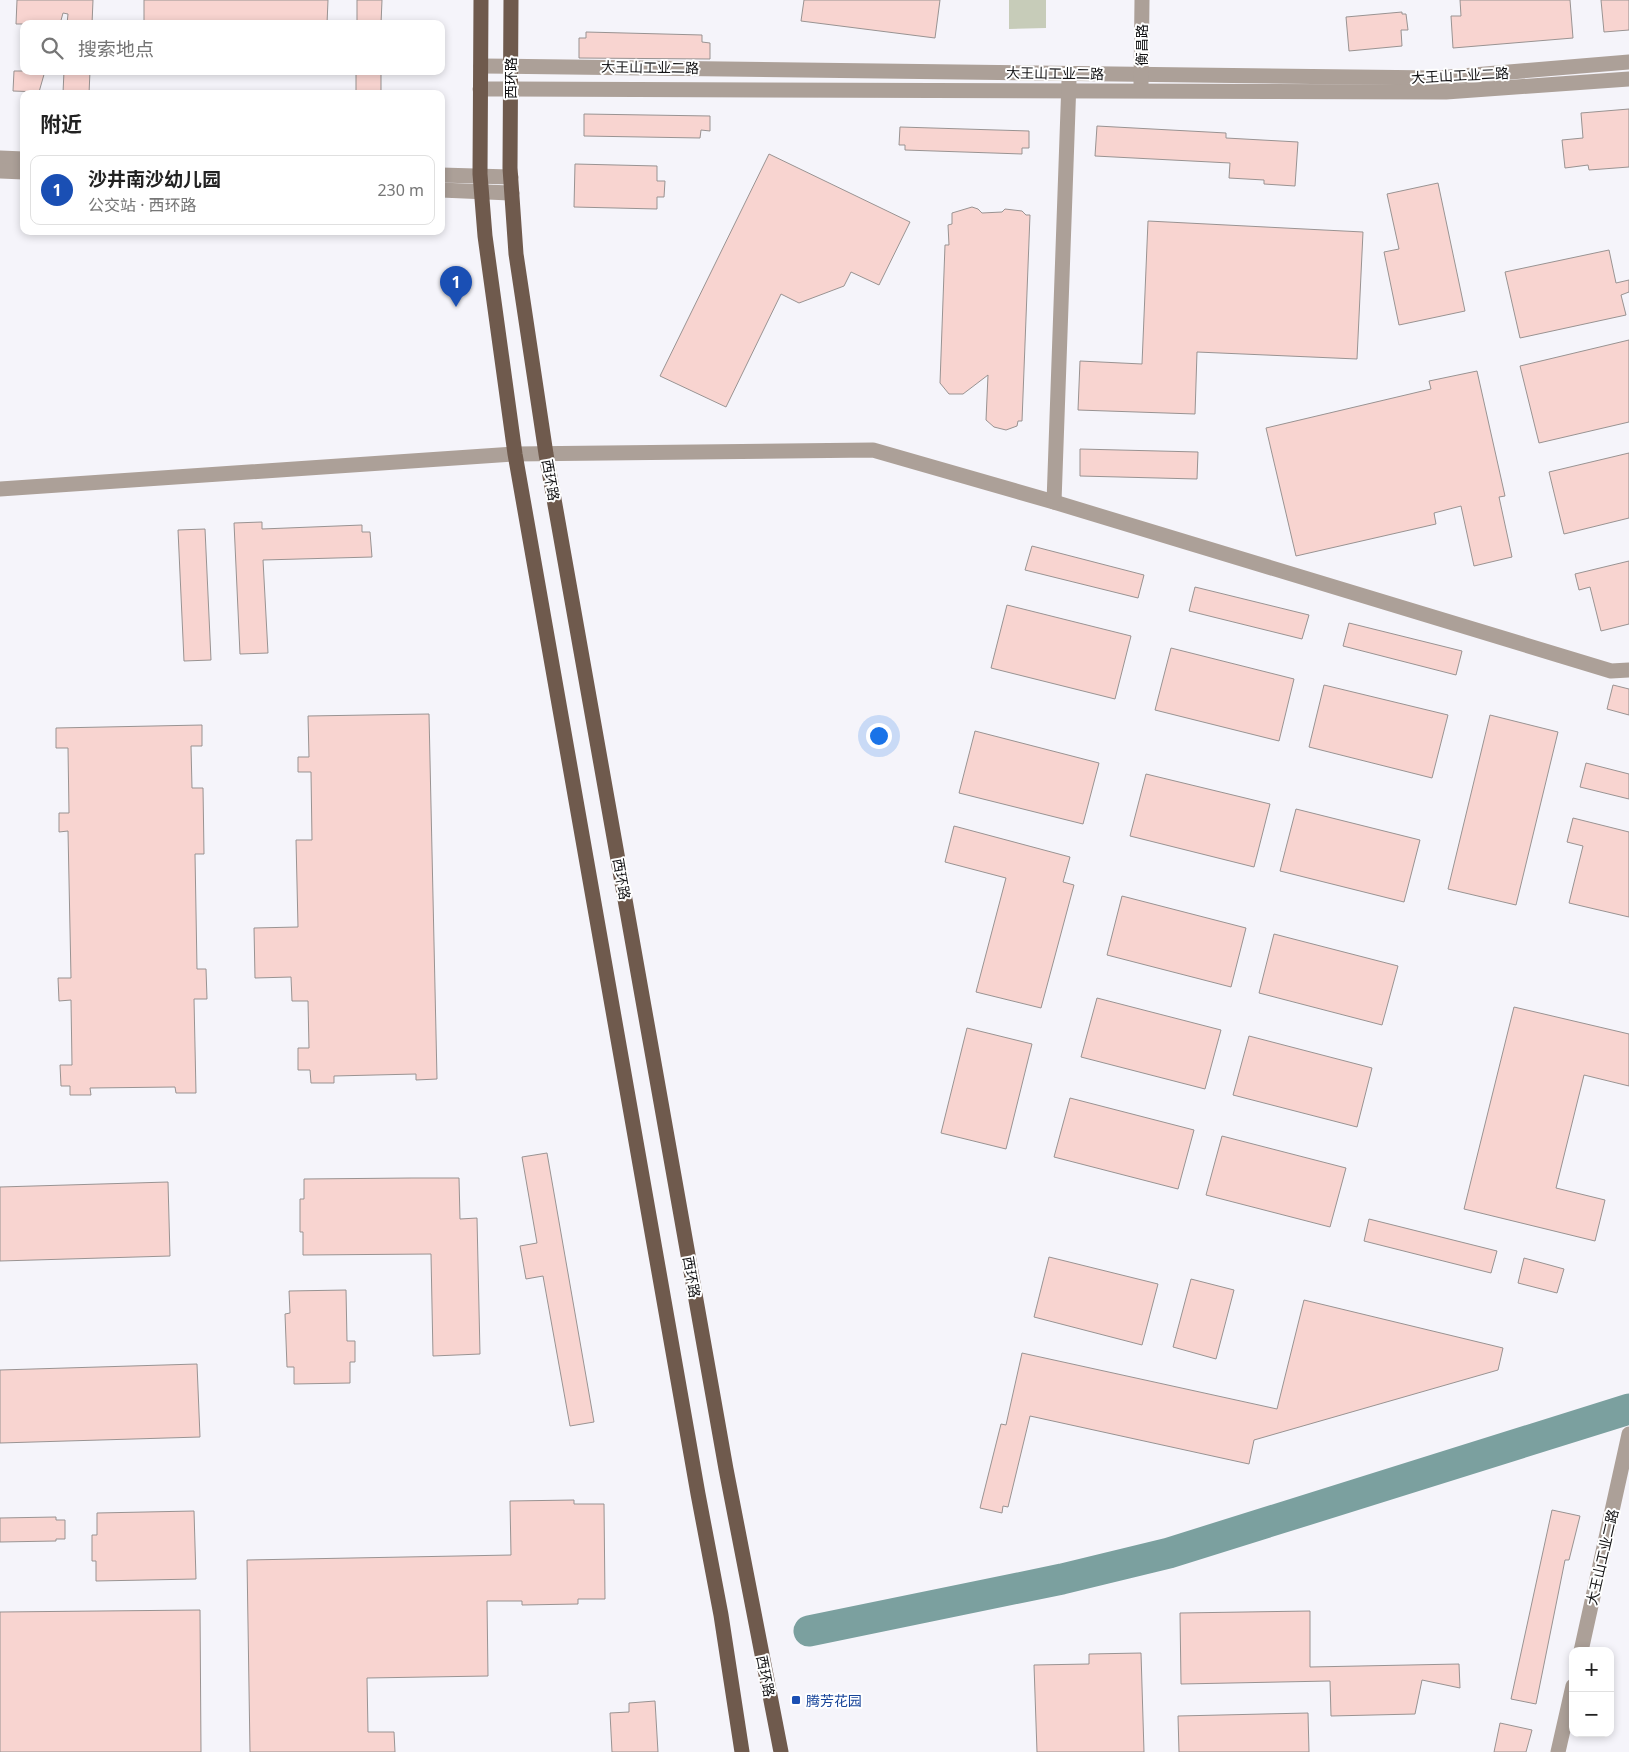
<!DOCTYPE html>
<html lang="zh">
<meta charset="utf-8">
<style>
body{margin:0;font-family:"Noto Sans","Noto Sans SC",sans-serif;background:#f6f6f6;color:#222}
.controls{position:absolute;right:15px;bottom:15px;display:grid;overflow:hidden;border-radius:10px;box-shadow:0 2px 8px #0003}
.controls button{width:45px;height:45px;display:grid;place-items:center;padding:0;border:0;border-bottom:1px solid #e0e0e0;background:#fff;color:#222;font:25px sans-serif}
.you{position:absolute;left:878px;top:735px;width:18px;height:18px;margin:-12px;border:4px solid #fff;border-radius:50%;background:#1a73e8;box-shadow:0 0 0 8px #1a73e833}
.badge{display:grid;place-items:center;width:32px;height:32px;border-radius:50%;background:#357988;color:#fff;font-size:16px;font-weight:700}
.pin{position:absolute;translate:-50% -41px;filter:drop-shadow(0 1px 2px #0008)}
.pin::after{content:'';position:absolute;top:26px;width:18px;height:15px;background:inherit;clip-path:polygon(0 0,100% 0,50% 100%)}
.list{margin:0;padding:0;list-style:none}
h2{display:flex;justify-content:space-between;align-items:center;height:65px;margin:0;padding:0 20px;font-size:21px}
h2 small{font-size:16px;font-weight:400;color:#767676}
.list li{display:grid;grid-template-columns:32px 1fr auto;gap:15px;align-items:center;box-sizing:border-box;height:70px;margin:0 10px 10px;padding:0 10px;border:1px solid #e0e0e0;border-radius:10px}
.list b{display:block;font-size:19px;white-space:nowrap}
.list p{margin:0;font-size:16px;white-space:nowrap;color:#767676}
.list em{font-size:16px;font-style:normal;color:#767676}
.icon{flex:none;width:28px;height:28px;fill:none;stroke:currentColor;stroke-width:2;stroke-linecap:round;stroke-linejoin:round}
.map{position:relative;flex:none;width:1629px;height:1752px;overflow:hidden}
.search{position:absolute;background:#fff;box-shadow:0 2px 8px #0003;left:20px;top:20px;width:425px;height:55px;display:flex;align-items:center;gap:12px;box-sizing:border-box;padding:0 18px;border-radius:10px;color:#767676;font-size:19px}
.panel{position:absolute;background:#fff;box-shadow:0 2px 8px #0003;left:20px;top:90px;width:425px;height:145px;border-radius:10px}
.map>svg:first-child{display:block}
.green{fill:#c7ccb9}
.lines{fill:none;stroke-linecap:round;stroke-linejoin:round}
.river{stroke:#7ba09f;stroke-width:31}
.building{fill:#f8d4d0;stroke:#999392}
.minor{stroke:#aca098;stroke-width:15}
.major{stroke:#6f5a4d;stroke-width:15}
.transit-dot{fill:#1a4fb4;stroke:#fff;stroke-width:2}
.labels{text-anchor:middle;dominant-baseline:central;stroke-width:4;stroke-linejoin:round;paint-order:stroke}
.street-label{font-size:14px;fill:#121214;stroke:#fff}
.transit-label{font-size:14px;fill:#164399;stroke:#fff;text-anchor:start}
</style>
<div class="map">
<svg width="1629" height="1752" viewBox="0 0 1629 1752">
<rect width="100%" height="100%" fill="#f5f4fa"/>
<path class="green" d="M1009,0h37v28l-37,1z"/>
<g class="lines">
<path class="river" d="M809,1631l253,-52 107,-26 460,-144"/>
</g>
<g class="building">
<path d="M17,0h76l-1,24h-25l1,-10 -5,-1 -3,11h-44z"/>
<path d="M144,0h184l-1,24h-183z"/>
<path d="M357,0h25l-1,24h-24z"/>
<path d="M804,0h136l-5,38 -134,-17z"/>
<path d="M1460,0h110l3,38 -120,10 -2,-32h10z"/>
<path d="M1601,0h28v30l-25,2z"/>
<path d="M1402,12v2h4l2,16h-7l1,16 -53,5 -3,-34z"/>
<path d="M586,32l116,3v7l8,1v16l-131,-1v-20h7z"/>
<path d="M14,71h31l-6,21 -26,-1z"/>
<path d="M64,71h26l-1,23 -26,-1z"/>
<rect x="356" y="71" width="25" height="23"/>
<path d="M1629,109v58l-40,3 -1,-5 -23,3 -3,-28 21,-2 -2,-25z"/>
<path d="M584,114l126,2v15l-9,-1 -1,8 -116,-2z"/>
<path d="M1097,126l129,7v5l72,4 -3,44 -31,-2v-4l-35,-2 1,-15 -135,-7z"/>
<path d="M900,127l129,4v17h-7v6l-117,-4v-5h-6z"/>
<path d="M769,154l141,68 -31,63 -28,-13 -7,14 -45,17 -18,-9 -55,113 -66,-31z"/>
<path d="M575,164l82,2v15h8l-1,16h-7v12l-83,-2z"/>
<path d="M1438,183l27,128 -66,14 -15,-73 15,-3 -12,-55z"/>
<path d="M972,207l6,2 4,4 20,-1 3,-3 17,2 4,4h4l-8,206h-4l-1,5 -11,4 -12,-3 -8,-7 2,-45 -25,19h-14l-9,-11 5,-138h4l-1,-20 4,-1v-11z"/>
<path d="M1148,221l215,11 -6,127 -160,-7 -2,62 -117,-4 2,-49 62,3z"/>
<path d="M1609,250l7,33 13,-3v12l-8,3 5,20 -106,23 -15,-66z"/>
<path d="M1629,340v82l-90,21 -19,-77z"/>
<path d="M1477,371l28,125 -6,1 13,60 -38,9 -13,-60 -27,7 2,11 -140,32 -30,-128 165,-39 -2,-8z"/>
<path d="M1080,449l118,3 -1,27 -117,-3z"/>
<path d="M1629,453v65l-65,16 -15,-62z"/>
<path d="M262,522v7l100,-4v7h8l2,25 -109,3 5,93 -28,1 -6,-131z"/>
<path d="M205,529l6,131 -27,1 -6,-131z"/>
<path d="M1032,546l112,29 -6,23 -113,-28z"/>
<path d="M1629,561v63l-28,7 -11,-44 -11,3 -4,-16z"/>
<path d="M1195,587l114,28 -7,24 -113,-28z"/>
<path d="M1007,605l124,31 -16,63 -124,-31z"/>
<path d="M1349,623l113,28 -6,24 -113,-29z"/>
<path d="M1171,648l123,31 -15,62 -124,-31z"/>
<path d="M1324,685l124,30 -16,63 -123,-31z"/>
<path d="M1613,685l16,4v26l-22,-6z"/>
<path d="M429,714l8,365 -21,1v-6l-82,2v7h-23l-1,-13h-12v-22h11l-1,-47h-16l-1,-24 -36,1 -1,-50 44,-1 -2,-87h16l-1,-68h-13v-15h11l-1,-41z"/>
<path d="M1490,715l68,17 -42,173 -68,-16z"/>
<path d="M202,725v21h-11l1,42h11l1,66h-9l2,115h9l1,30h-13l2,94h-20l-1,-6 -85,1 1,7h-21v-9h-9l-1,-21h12l-1,-65 -12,1 -1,-23h13l-3,-147 -9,1v-19h10l-1,-65h-12v-20z"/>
<path d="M975,731l124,32 -16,61 -124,-31z"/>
<path d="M1586,763l43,11v25l-49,-12z"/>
<path d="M1146,774l124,30 -16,63 -124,-31z"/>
<path d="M1296,809l124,31 -16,62 -124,-31z"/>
<path d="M1573,818l56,14v85l-60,-14 14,-57 -16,-4z"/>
<path d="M954,826l116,31 -7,25 11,3 -33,123 -65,-16 30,-114 -61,-16z"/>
<path d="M1122,896l124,32 -15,59 -124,-32z"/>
<path d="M1274,934l124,32 -16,59 -123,-32z"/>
<path d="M1097,998l124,32 -16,59 -124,-32z"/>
<path d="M1514,1007l115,27v52l-45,-11 -28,113 49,12 -10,41 -131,-32z"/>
<path d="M967,1028l65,16 -26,105 -65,-16z"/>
<path d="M1249,1036l123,32 -15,59 -124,-32z"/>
<path d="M1070,1098l124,32 -16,59 -124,-32z"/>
<path d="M1222,1136l124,32 -16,59 -124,-32z"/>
<path d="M547,1153l47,269 -24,4 -27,-150 -17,3 -6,-33 17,-3 -15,-86z"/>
<path d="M411,1178h48l1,41 17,-1 3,136 -47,2 -2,-102 -128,1v-23h-3v-33h4v-20z"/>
<path d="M168,1182l2,74 -170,5v-74z"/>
<path d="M1369,1219l128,32 -6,22 -127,-32z"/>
<path d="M1049,1257l109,27 -16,61 -108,-28z"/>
<path d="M1524,1258l40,11 -7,24 -39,-10z"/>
<path d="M1191,1279l43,11 -18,69 -43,-12z"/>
<path d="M346,1290l1,51h8v21h-5v21l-56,1v-17h-7l-2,-53 5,-1 -1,-22z"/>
<path d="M1304,1300l199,48 -5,22 -244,70 -5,24 -219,-48 -22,91 -5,-1 -1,7 -22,-5 21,-84 5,1 16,-72 255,56z"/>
<path d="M197,1364l3,73 -200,6v-73z"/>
<path d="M574,1500v4h30l1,95h-27v5l-56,1v-4h-35l1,75 -121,2 1,54h26l1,20h-145l-3,-192 264,-5 -1,-54z"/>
<path d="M1552,1510l28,6 -11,44h-4l-29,144 -25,-5z"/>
<path d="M194,1511l2,68 -100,2v-20h-4v-26h5v-22z"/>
<path d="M56,1517v3h9v19h-9v2l-56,1v-24z"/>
<path d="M200,1610l1,142h-201v-140z"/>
<path d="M1310,1611v56l149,-3 1,24 -38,-8 -7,34 -84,2 -1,-35 -149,3 -1,-71z"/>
<path d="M1141,1653l3,99h-107l-3,-87 55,-1v-10z"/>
<path d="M655,1701l3,51h-46l-2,-39 19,-1v-9z"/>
<path d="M1308,1713l1,39h-130l-1,-36z"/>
<path d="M1500,1723l32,7 -6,22h-32z"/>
</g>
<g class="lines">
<g class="minor">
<path d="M481,66l957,12 191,-16"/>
<path d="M1141,84l1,-84"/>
<path d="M480,89l966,3 183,-13"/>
<path d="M0,158l24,1"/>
<path d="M0,171l24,1"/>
<path d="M441,175l70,2"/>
<path d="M441,190l71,3"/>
<path d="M0,489l515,-35 358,-4 181,52 557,169 18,-1"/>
<path d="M1054,502l15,-421"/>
<path d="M1581,1651l48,-217"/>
<path d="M1558,1752l15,-66"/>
</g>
<g class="major">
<path d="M481,0l-1,174 5,62 30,218 183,1040 23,121 21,137"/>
<path d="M511,0l-1,168 6,86 30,200 180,1015 55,283"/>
</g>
</g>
<rect class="transit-dot" x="791" y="1695" width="10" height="10" rx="2.5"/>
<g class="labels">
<g class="street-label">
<text transform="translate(1141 45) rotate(-90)">衡昌路</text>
<text transform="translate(650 67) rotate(1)">大王山工业二路</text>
<text transform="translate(1055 73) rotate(1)">大王山工业二路</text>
<text transform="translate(1460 75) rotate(-3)">大王山工业二路</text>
<text transform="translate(510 78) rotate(-90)">西环路</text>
<text transform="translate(551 480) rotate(80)">西环路</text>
<text transform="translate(622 879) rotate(80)">西环路</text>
<text transform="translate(692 1277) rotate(80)">西环路</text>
<text transform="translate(1602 1557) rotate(-77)">大王山工业二路</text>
<text transform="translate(766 1676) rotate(79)">西环路</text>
</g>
<g class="transit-label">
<text x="806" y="1700">腾芳花园</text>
</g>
</g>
</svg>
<div class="controls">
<button>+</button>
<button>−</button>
</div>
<div class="you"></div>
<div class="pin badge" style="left:456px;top:307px;background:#1a4fb4">1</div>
<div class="search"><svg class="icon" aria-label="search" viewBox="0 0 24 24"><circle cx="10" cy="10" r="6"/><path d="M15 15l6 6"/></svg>搜索地点</div>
<section class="panel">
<h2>附近<small></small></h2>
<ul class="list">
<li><span class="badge" style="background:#1a4fb4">1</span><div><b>沙井南沙幼儿园</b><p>公交站 · 西环路</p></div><em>230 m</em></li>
</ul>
</section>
</div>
